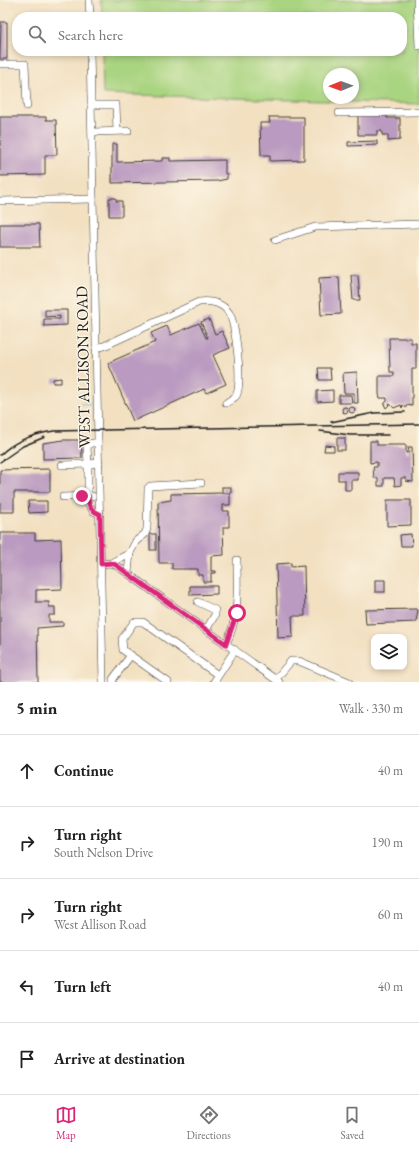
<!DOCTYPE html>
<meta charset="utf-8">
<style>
body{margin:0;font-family:"EB Garamond",serif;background:#f2f2f2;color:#202124}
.controls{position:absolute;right:12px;bottom:12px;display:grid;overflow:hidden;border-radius:8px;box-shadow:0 2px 6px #0003}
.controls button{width:36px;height:36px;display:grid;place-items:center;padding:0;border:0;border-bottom:1px solid #e0e0e0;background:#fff;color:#202124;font:20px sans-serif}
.compass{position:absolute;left:323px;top:68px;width:36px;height:36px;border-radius:50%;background:#fff;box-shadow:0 2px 6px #0003;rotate:269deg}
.stop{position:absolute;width:12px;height:12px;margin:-9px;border:3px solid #db2777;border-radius:50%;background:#fff}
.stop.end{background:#db2777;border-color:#fff;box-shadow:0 1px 4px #0008}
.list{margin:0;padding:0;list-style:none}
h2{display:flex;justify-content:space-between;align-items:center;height:52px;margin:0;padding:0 16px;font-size:17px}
h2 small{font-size:13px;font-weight:400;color:#757577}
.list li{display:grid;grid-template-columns:26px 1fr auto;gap:12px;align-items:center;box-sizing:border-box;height:72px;padding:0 16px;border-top:1px solid #e0e0e0}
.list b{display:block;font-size:15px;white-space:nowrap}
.list p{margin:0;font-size:13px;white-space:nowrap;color:#757577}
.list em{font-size:13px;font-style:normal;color:#757577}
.icon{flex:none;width:22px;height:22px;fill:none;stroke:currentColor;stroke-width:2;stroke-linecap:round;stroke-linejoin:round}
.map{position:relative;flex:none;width:419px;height:682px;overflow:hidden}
.search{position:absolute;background:#fff;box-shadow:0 2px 6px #0003;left:12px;right:12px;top:12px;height:44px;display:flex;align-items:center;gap:10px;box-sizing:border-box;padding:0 14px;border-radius:16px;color:#757577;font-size:15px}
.sheet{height:412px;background:#fff}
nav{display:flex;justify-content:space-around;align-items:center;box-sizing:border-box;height:56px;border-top:1px solid #e0e0e0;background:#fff;font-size:11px;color:#757577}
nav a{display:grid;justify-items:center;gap:2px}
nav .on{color:#db2777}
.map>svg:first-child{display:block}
.green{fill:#a9d480;stroke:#62784e;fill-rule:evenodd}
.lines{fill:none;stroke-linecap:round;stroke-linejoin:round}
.stream{stroke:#3eabbd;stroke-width:1.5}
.building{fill:#ba9ac0}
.minor-casing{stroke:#3c3935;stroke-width:8}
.minor{stroke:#fff;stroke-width:7}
.rail{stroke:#1c1c1c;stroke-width:1.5}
.route{stroke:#db2777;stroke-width:5}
.labels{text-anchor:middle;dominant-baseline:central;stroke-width:3;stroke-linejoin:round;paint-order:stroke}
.street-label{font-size:16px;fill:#1c1c1c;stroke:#fcf5e5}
</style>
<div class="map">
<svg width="419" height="682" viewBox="0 0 419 682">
<rect width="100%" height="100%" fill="#fcf5e5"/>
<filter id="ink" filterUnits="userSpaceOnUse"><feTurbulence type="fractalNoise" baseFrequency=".025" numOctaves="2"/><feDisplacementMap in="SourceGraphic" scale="8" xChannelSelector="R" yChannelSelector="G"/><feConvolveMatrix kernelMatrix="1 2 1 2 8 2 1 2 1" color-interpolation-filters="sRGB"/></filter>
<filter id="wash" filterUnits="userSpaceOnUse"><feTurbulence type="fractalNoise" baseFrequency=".012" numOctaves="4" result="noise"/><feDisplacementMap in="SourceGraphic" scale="16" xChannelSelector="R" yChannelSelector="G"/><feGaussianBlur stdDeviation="0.9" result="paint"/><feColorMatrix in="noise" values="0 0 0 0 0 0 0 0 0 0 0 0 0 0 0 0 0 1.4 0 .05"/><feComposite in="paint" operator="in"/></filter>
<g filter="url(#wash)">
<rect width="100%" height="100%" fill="#f2e0c1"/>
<path class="green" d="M101,0h318v104l-316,-10 -1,-43h300v-34h-300zM329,74h24v24h-24z"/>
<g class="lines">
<path class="stream" d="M81,404h8"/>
</g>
<g id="blocks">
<g class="building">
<path d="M1,22h6v37h-7z"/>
<path d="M358,114l29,1v3h13v22l-12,1v-6h-6v-4h-5v4h-19z"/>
<path d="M0,117h46v3h10l1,35h-12v20l-45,1z"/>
<path d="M269,117h35v43l-34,1v-6h-9l-1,-32h10z"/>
<path d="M377,141v4l-29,1v-4z"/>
<path d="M112,144h5v18l45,-1v-3h8v3l55,-1v14h2v5l-10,2 -105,2z"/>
<path d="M109,198h7v3h6v15h-13z"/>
<path d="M0,224h39l1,23h-40z"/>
<path d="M351,275h7l2,25h-7z"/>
<path d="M339,277l2,37 -20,1 -2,-37z"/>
<path d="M45,310h22v15l-23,1v-7h16v-3l-15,1z"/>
<path d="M209,319l6,15 7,-3 8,17 -17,7 13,29 -20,9 -2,-4 -71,32 -25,-58 47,-21 -4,-9 16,-7 4,9 28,-12 7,15h2l-7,-16z"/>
<path d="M389,338h22v5h5v26h-4v37l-6,-1v3l-3,-3 -1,3 -1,-3 -7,3 -4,-4 -4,4 -2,-4 3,-3v-3h-7l-1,-4v-18h15v-4h-4z"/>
<path d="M318,368h12l1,12h-12z"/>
<path d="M357,372l1,31h-4v-10h-10l-1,-20z"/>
<path d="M61,378v5h-8v-4z"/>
<path d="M333,390v11l-16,1v-11z"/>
<path d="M339,395h12l1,8h-13z"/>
<circle cx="345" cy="410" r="3"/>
<circle cx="352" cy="410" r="3"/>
<rect x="337" y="438" width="8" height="12"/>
<path d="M63,440h18l1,18 -39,1v-16z"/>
<path d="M370,441h7v4h29v8l3,-1 -1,-5h4l1,35 -7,-1v-3h-5v7l-6,1 -1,-8h-10v8h-6v-8h-4l-1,-11h4v-5l-7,1z"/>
<path d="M325,445l9,1v5h-10z"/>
<path d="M50,469v23h-36v20h-14v-42z"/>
<path d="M338,472h20v8h-7v10h-6v-10h-7z"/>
<rect x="222" y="487" width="9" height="6"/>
<path d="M222,493l8,1v11h-7v6h6v16h-6l1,28 -13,1v15h5v2h-5v9h-8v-7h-5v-6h-26v-6h-13l-1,-61 13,-2v-6z"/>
<path d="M387,500h24v25l-24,1z"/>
<path d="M28,501h19v11l-18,1z"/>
<path d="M0,533h35v7l26,-1 1,50 -26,1v12h13v5h6v8h-6v7h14v4l-26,2 1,54h-38z"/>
<rect x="150" y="534" width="6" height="16"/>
<path d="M411,534l1,12h-11l-1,-11z"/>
<path d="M291,563v4l13,-1 1,50h-13l1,21 -15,1 -2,-74z"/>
<rect x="375" y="580" width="10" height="12"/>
<path d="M190,586h27v8l-27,1z"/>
<path d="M416,609l2,1 -2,12 -50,2 -1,-14z"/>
</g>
</g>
</g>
<g filter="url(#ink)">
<use href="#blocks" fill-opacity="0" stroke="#3c3935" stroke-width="1"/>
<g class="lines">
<g class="minor-casing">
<g id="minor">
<path d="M89,0l1,17"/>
<path d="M417,0l2,46"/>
<path d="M90,51l13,631"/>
<path d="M0,64h25l2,42"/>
<path d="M91,105h25l1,26"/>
<path d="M339,113l80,-1"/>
<path d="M92,132l36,-1"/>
<path d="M0,201l93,-2"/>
<path d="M275,240l40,-13 104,-3"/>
<path d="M96,348l8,-2 95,-44c11,-2 24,1 30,11 7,10 14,73 7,83 -2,2 -7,5 -10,7"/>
<path d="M98,443h-7l-4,3 1,18 11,-1"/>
<path d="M62,465l26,-1v39l5,8 7,3"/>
<path d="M63,497l29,-1"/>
<path d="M130,553l6,-12 9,-7 2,-5 1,-41 2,-2 51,-3"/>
<path d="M111,563l19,-10 -2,20"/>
<path d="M101,564l10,-1 5,2 163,117"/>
<path d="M198,602l17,8v5l-9,15"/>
<path d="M226,644c14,-29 11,-53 11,-84"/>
<path d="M276,679l15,-18h8l50,21"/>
<path d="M113,682v-3l18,-24"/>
<path d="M168,682l-45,-32 -1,-11 12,-17h9l75,53"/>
<path d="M214,682l21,-32"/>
</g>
</g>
<use href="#minor" class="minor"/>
<g class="rail">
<path d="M331,422l43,-9 31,-1"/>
<path d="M320,431l30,4h38"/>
<path d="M0,455c15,-15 34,-21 54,-24l365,-7"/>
<path d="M0,462l23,-16 22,-9"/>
</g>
</g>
</g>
<g class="lines" filter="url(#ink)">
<path class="route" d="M82,496h6c0,10 3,15 12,18l1,50 10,-1 5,2 110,79 11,-31"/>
</g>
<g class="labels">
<g class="street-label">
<text transform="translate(83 367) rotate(-91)">WEST ALLISON ROAD</text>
</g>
</g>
</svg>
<div class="controls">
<button><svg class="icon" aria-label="layers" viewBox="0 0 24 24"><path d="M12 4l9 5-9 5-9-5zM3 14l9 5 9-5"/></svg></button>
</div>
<svg class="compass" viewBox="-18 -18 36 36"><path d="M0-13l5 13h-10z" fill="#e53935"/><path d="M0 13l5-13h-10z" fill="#757577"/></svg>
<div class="stop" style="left:237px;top:613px"></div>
<div class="stop end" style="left:82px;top:496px"></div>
<div class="search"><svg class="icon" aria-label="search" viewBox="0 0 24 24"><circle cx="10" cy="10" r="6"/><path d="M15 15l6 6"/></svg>Search here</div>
</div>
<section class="sheet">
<h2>5 min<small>Walk · 330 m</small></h2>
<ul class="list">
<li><svg class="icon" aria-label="ahead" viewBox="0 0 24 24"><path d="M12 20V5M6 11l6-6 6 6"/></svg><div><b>Continue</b></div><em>40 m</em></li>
<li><svg class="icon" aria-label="right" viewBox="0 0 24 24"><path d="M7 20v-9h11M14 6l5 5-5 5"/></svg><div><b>Turn right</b><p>South Nelson Drive</p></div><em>190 m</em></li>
<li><svg class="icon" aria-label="right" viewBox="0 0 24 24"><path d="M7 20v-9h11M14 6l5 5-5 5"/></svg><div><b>Turn right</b><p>West Allison Road</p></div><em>60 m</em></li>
<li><svg class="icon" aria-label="left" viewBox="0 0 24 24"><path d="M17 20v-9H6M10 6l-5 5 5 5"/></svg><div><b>Turn left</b></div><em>40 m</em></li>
<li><svg class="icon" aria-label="arrive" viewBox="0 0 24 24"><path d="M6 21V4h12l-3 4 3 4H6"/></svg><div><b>Arrive at destination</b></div></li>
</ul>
</section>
<nav>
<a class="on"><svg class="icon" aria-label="map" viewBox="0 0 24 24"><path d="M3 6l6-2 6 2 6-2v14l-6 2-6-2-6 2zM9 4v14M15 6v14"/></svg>Map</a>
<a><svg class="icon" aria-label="directions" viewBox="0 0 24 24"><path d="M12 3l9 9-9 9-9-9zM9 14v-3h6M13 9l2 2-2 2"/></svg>Directions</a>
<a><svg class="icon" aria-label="saved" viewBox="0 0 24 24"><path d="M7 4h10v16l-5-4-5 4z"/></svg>Saved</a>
</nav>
